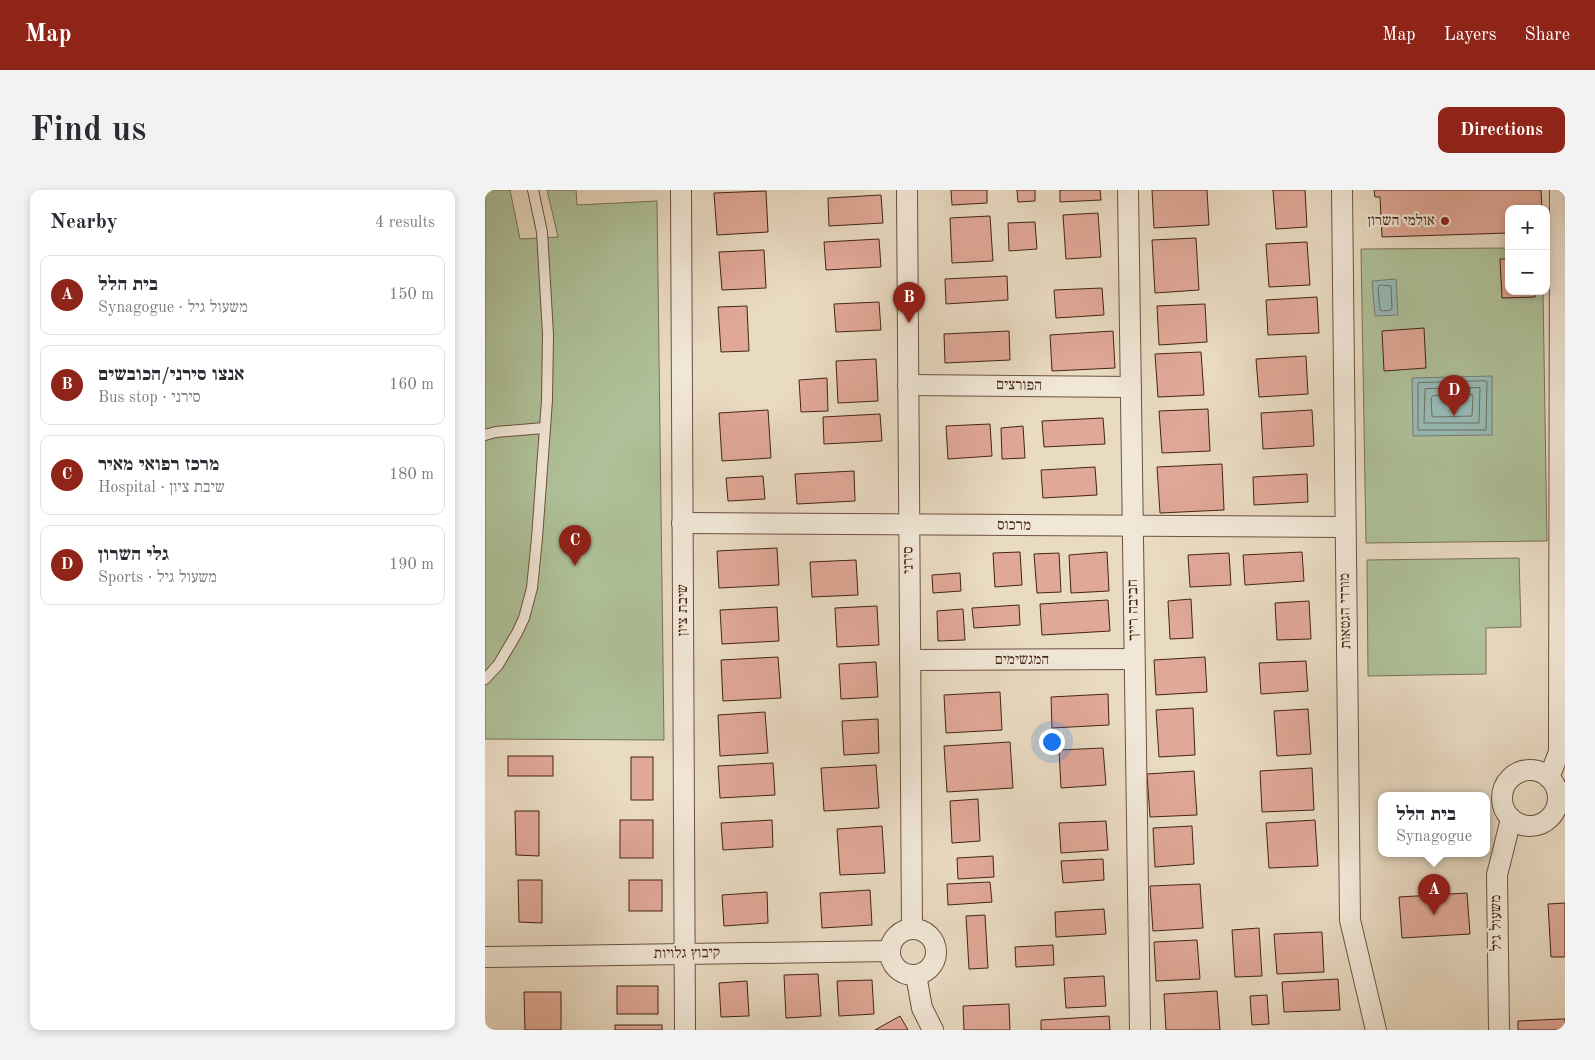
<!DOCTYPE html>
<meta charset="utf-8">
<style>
body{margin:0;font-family:"Old Standard TT","Frank Ruhl Libre",serif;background:#f2f2f3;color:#2b2b33}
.controls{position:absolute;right:15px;top:15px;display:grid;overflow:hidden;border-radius:10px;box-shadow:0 2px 8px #0003}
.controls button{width:45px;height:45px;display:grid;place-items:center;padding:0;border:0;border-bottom:1px solid #e1e1e2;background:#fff;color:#2b2b33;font:25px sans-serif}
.you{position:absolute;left:566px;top:551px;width:18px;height:18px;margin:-12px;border:4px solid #fff;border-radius:50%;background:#1a73e8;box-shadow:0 0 0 8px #1a73e833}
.badge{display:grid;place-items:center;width:32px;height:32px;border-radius:50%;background:#8f2418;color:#fff;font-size:16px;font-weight:700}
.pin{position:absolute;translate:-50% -41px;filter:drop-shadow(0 1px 2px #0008)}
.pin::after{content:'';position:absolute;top:26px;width:18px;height:15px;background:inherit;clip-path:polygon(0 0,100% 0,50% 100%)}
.popup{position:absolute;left:893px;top:602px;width:112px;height:65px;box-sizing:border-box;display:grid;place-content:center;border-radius:10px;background:#fff;filter:drop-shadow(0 1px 4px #0005);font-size:16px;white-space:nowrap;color:#7c7c81}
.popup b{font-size:19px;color:#2b2b33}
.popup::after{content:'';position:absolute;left:50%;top:100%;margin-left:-10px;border:10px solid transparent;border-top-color:#fff}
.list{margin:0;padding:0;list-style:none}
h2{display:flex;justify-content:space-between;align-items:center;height:65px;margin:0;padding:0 20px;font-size:21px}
h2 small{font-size:16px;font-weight:400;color:#7c7c81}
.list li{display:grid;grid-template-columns:32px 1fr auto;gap:15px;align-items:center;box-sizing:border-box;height:80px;margin:0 10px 10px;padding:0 10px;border:1px solid #e1e1e2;border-radius:10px}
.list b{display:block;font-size:19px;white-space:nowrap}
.list p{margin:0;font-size:16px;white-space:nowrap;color:#7c7c81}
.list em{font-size:16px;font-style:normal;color:#7c7c81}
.map{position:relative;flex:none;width:1080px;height:840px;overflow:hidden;border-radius:10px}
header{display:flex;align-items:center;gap:30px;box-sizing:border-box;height:70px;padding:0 25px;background:#8f2418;color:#fff}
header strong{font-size:24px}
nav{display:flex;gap:28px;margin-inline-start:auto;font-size:18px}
.intro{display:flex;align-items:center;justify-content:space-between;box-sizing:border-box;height:120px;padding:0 30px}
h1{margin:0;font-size:35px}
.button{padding:12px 22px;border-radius:10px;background:#8f2418;color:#fff;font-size:18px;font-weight:700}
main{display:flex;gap:30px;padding:0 30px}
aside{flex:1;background:#fff;border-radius:10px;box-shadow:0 2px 8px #0003}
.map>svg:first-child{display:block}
.green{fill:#afc199;stroke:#7a7256}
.water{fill:#97bab5;stroke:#767e74}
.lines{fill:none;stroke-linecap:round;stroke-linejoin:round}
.shore{stroke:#6e6f64;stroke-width:1}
.building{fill:#e0a897;stroke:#442413}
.lane-casing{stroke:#6d523f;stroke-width:12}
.street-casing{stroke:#6d523f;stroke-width:22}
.lane{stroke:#f1e7d7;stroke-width:10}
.street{stroke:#f1e7d7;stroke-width:20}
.poi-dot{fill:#8f2418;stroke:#f1e7d7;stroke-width:2}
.labels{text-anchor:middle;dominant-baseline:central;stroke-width:4.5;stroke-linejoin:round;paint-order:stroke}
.poi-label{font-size:15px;fill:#442413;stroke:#f1e7d7;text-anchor:end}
.street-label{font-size:15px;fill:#442413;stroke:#f1e7d7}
</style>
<header>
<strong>Map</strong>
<nav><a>Map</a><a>Layers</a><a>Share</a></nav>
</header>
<div class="intro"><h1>Find us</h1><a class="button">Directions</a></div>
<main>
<aside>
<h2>Nearby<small>4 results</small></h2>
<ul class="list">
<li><span class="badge">A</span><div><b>בית הלל</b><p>Synagogue · משעול גיל</p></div><em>150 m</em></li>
<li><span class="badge">B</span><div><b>אנצו סירני/הכובשים</b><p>Bus stop · סירני</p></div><em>160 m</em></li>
<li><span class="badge">C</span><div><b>מרכז רפואי מאיר</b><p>Hospital · שיבת ציון</p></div><em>180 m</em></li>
<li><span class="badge">D</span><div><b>גלי השרון</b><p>Sports · משעול גיל</p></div><em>190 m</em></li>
</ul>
</aside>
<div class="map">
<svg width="1080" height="840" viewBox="0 0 1080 840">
<rect width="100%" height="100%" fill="#e9dac2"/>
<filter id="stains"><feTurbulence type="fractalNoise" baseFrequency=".004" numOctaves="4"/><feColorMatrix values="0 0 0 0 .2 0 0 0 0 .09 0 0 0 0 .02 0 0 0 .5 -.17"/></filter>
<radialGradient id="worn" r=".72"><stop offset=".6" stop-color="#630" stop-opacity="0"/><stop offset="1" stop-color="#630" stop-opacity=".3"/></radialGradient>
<g class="green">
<path d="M0,0h25l10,49 38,-2 -11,-47h29l1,15 80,-4 7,539 -179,-1z"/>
<path d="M1024,58v43h34l4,250 -181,2 -5,-294z"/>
<path d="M1034,368l2,69 -35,1v46l-118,2 -1,-116z"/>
</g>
<g class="water">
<path d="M911,89l2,36 -23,1 -3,-35z"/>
<path d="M1007,186v59l-79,1 -1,-58z"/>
</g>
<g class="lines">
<g class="shore">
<path d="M895,95l11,1 1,22 -1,2 -9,1 -2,-1 -2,-22z"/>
<path d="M1001,191l1,2 -1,47h-68v-47z"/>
<path d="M995,198l-1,35h-55l1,-34z"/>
<path d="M987,205l1,3 -1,18 -38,1 -2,-1 -1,-18 2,-2z"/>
</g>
</g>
<g class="building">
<path d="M466,0h36v13l-35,2z"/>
<path d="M532,0h18v11l-17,1z"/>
<path d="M575,0h40l1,10 -41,2z"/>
<path d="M667,0h55l2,35 -55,3z"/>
<path d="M788,0h32l2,37 -31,2z"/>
<path d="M889,0h167l1,19h-33v24l-127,4 -2,-40h-5z"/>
<path d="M281,1l2,41 -51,3 -3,-42z"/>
<path d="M396,5l2,28 -54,3 -1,-28z"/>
<path d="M613,23l3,44 -35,2 -3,-44z"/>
<path d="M505,26l3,45 -41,2 -2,-45z"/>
<path d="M550,32l2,27 -28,2 -1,-28z"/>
<path d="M711,48l3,52 -44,3 -3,-53z"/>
<path d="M394,49l2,28 -55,3 -2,-28z"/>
<path d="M822,52l3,43 -41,2 -3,-43z"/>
<path d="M279,60l2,38 -44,2 -3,-38z"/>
<path d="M1015,69h9v32h25l1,6 -33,1z"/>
<path d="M522,86l1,24 -62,4 -1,-25z"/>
<path d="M617,98l2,27 -48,3 -2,-28z"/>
<path d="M832,107l2,36 -51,2 -2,-35z"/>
<path d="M394,112l2,28 -45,2 -2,-28z"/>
<path d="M720,114l2,38 -48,3 -2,-39z"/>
<path d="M262,116l2,45 -28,1 -3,-45z"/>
<path d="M939,138l2,40 -42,3 -2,-40z"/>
<path d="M524,141l1,29 -65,3 -1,-29z"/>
<path d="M628,141l2,37 -63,3 -2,-36z"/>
<path d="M716,162l3,43 -46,2 -3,-43z"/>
<path d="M821,166l2,38 -49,3 -3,-38z"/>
<path d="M391,169l2,42 -40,2 -2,-42z"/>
<path d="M342,188l1,33 -27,1 -2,-32z"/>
<path d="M723,219l2,42 -48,2 -3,-42z"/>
<path d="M283,220l3,48 -49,3 -3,-48z"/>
<path d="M827,220l2,36 -51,3 -2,-36z"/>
<path d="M395,224l2,27 -58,3 -1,-27z"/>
<path d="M618,228l2,26 -61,3 -2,-26z"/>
<path d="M505,234l2,32 -44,3 -2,-33z"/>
<path d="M538,236l2,32 -23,1 -1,-31z"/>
<path d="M737,274l2,46 -64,3 -3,-46z"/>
<path d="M610,277l2,28 -54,3 -2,-28z"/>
<path d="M369,281l1,30 -58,3 -2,-30z"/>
<path d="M822,284l1,28 -54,3 -1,-28z"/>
<path d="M278,286l2,23 -37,2 -2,-23z"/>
<path d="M292,358l2,37 -60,3 -2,-37z"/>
<path d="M535,362l2,33 -27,2 -2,-34z"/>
<path d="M622,362l2,39 -38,2 -2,-38z"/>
<path d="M817,362l2,29 -59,4 -2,-30z"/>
<path d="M574,363l2,39 -24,1 -3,-39z"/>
<path d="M744,363l2,32 -41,2 -2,-32z"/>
<path d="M371,370l2,35 -46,2 -2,-35z"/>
<path d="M475,383l1,18 -28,2 -1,-18z"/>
<path d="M706,409l2,39 -23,1 -2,-38z"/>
<path d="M623,410l2,31 -68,4 -2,-31z"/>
<path d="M824,411l2,38 -34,1 -2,-37z"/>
<path d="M534,415l1,20 -46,3 -2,-20z"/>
<path d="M392,416l2,39 -42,2 -2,-39z"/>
<path d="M292,417l2,34 -57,3 -2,-34z"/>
<path d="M478,419l2,31 -27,1 -1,-30z"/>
<path d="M293,467l3,41 -58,3 -2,-41z"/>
<path d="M720,467l2,35 -51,3 -2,-35z"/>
<path d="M821,471l2,30 -47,3 -2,-31z"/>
<path d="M391,472l2,35 -37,2 -2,-35z"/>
<path d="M515,502l2,38 -56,3 -2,-38z"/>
<path d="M623,504l1,31 -57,3 -1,-31z"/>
<path d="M708,518l2,47 -36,2 -3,-47z"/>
<path d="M823,519l3,45 -34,2 -3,-45z"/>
<path d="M280,522l3,41 -48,3 -2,-41z"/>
<path d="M393,529l1,34 -35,2 -2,-34z"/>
<path d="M525,552l3,46 -66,4 -3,-46z"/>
<path d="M618,558l3,37 -45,3 -2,-38z"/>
<rect x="23" y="566" width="45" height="20"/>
<rect x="146" y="567" width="22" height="43"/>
<path d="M288,573l2,32 -55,3 -2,-32z"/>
<path d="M391,575l3,43 -55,3 -3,-43z"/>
<path d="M827,578l2,42 -52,2 -2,-41z"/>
<path d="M709,581l3,44 -47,2 -3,-43z"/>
<path d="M493,609l2,42 -28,2 -2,-42z"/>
<path d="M30,621h24v45l-23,-1z"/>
<rect x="135" y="630" width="33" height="38"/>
<path d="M287,630l1,27 -50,3 -2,-27z"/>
<path d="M830,630l3,46 -49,2 -3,-45z"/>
<path d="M621,631l2,29 -47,3 -2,-30z"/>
<path d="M397,636l3,47 -45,2 -3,-46z"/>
<path d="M707,636l2,38 -39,3 -2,-39z"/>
<path d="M508,666l1,21 -36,2 -1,-21z"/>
<path d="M618,669l1,21 -41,3 -2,-22z"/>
<path d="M33,690h24v43l-23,-1z"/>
<rect x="144" y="690" width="33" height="31"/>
<path d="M505,692l2,20 -44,3 -1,-21z"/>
<path d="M715,694l3,44 -50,3 -3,-45z"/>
<path d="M385,700l2,35 -50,3 -2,-35z"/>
<path d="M282,702l1,31 -44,3 -2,-31z"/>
<path d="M982,703l3,41 -68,4 -3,-41z"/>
<path d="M1080,713v54h-14l-3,-53z"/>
<path d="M619,719l2,25 -50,3 -1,-25z"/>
<path d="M500,725l3,53 -19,1 -3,-53z"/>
<path d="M774,738l3,48 -27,1 -3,-47z"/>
<path d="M837,742l2,40 -47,2 -3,-40z"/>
<path d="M712,750l3,39 -44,2 -2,-39z"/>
<path d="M568,755l1,20 -38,2 -1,-20z"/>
<path d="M333,784l3,42 -35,2 -2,-43z"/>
<path d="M619,786l2,30 -40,2 -2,-30z"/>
<path d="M853,789l2,31 -56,2 -2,-30z"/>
<path d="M387,790l2,34 -35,2 -2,-35z"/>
<path d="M262,791l2,35 -28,1 -2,-34z"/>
<rect x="132" y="796" width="41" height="28"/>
<path d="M732,801l3,39h-54l-2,-36z"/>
<path d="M39,802h37v38h-36z"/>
<path d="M782,805l2,29 -17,1 -2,-29z"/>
<path d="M524,814l1,26h-46l-1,-24z"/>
<path d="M415,826l8,14h-33z"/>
<path d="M624,826l1,14h-69v-10z"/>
<path d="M1076,829h4v11h-47v-9z"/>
<rect x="130" y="835" width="47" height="5"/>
</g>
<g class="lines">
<g class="lane-casing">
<g id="lane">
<path d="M0,245l11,-3 48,-4"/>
<path d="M0,489l13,-14 19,-32 7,-15 8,-30 5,-50 10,-138 1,-66 -6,-102 -9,-42"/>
</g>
</g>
<g class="street-casing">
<g id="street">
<path d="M196,0l4,840"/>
<path d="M422,0l5,739"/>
<path d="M643,0l12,840"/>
<path d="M857,0l8,730 26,110"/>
<path d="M423,195l223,2"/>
<path d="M197,333l663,4"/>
<path d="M425,470l224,-1"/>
<circle cx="1045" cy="608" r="28"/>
<path d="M1064,588l10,-26 1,-562"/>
<circle cx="428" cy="762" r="23"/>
<path d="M0,767l405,-6"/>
<path d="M431,785l6,33 11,22"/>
<path d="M1014,840l-2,-155 14,-56"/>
</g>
</g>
<use href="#lane" class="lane"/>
<use href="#street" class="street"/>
</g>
<circle class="poi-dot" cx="960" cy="31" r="5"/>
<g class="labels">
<g class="poi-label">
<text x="950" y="31">אולמי השרון</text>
</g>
<g class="street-label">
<text transform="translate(534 196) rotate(1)">הפורצים</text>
<text transform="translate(529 336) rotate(1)">מרכוס</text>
<text transform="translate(424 370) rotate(-91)">סירני</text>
<text transform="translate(198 420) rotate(-90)">שיבת ציון</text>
<text transform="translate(649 420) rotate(-91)">חביבה רייך</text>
<text transform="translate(861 421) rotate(-91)">מורדי הגטאות</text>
<text x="537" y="470">המגשימים</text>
<text transform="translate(1012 733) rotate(-91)">משעול גיל</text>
<text transform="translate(202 764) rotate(-1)">קיבוץ גלויות</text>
</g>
</g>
<rect width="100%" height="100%" filter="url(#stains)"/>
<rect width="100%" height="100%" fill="url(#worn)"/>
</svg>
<div class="controls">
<button>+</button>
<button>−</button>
</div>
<div class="you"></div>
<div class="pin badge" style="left:949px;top:725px">A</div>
<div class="popup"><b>בית הלל</b>Synagogue</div>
<div class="pin badge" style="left:424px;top:133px">B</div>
<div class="pin badge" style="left:90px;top:376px">C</div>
<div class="pin badge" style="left:969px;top:226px">D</div>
</div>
</main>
